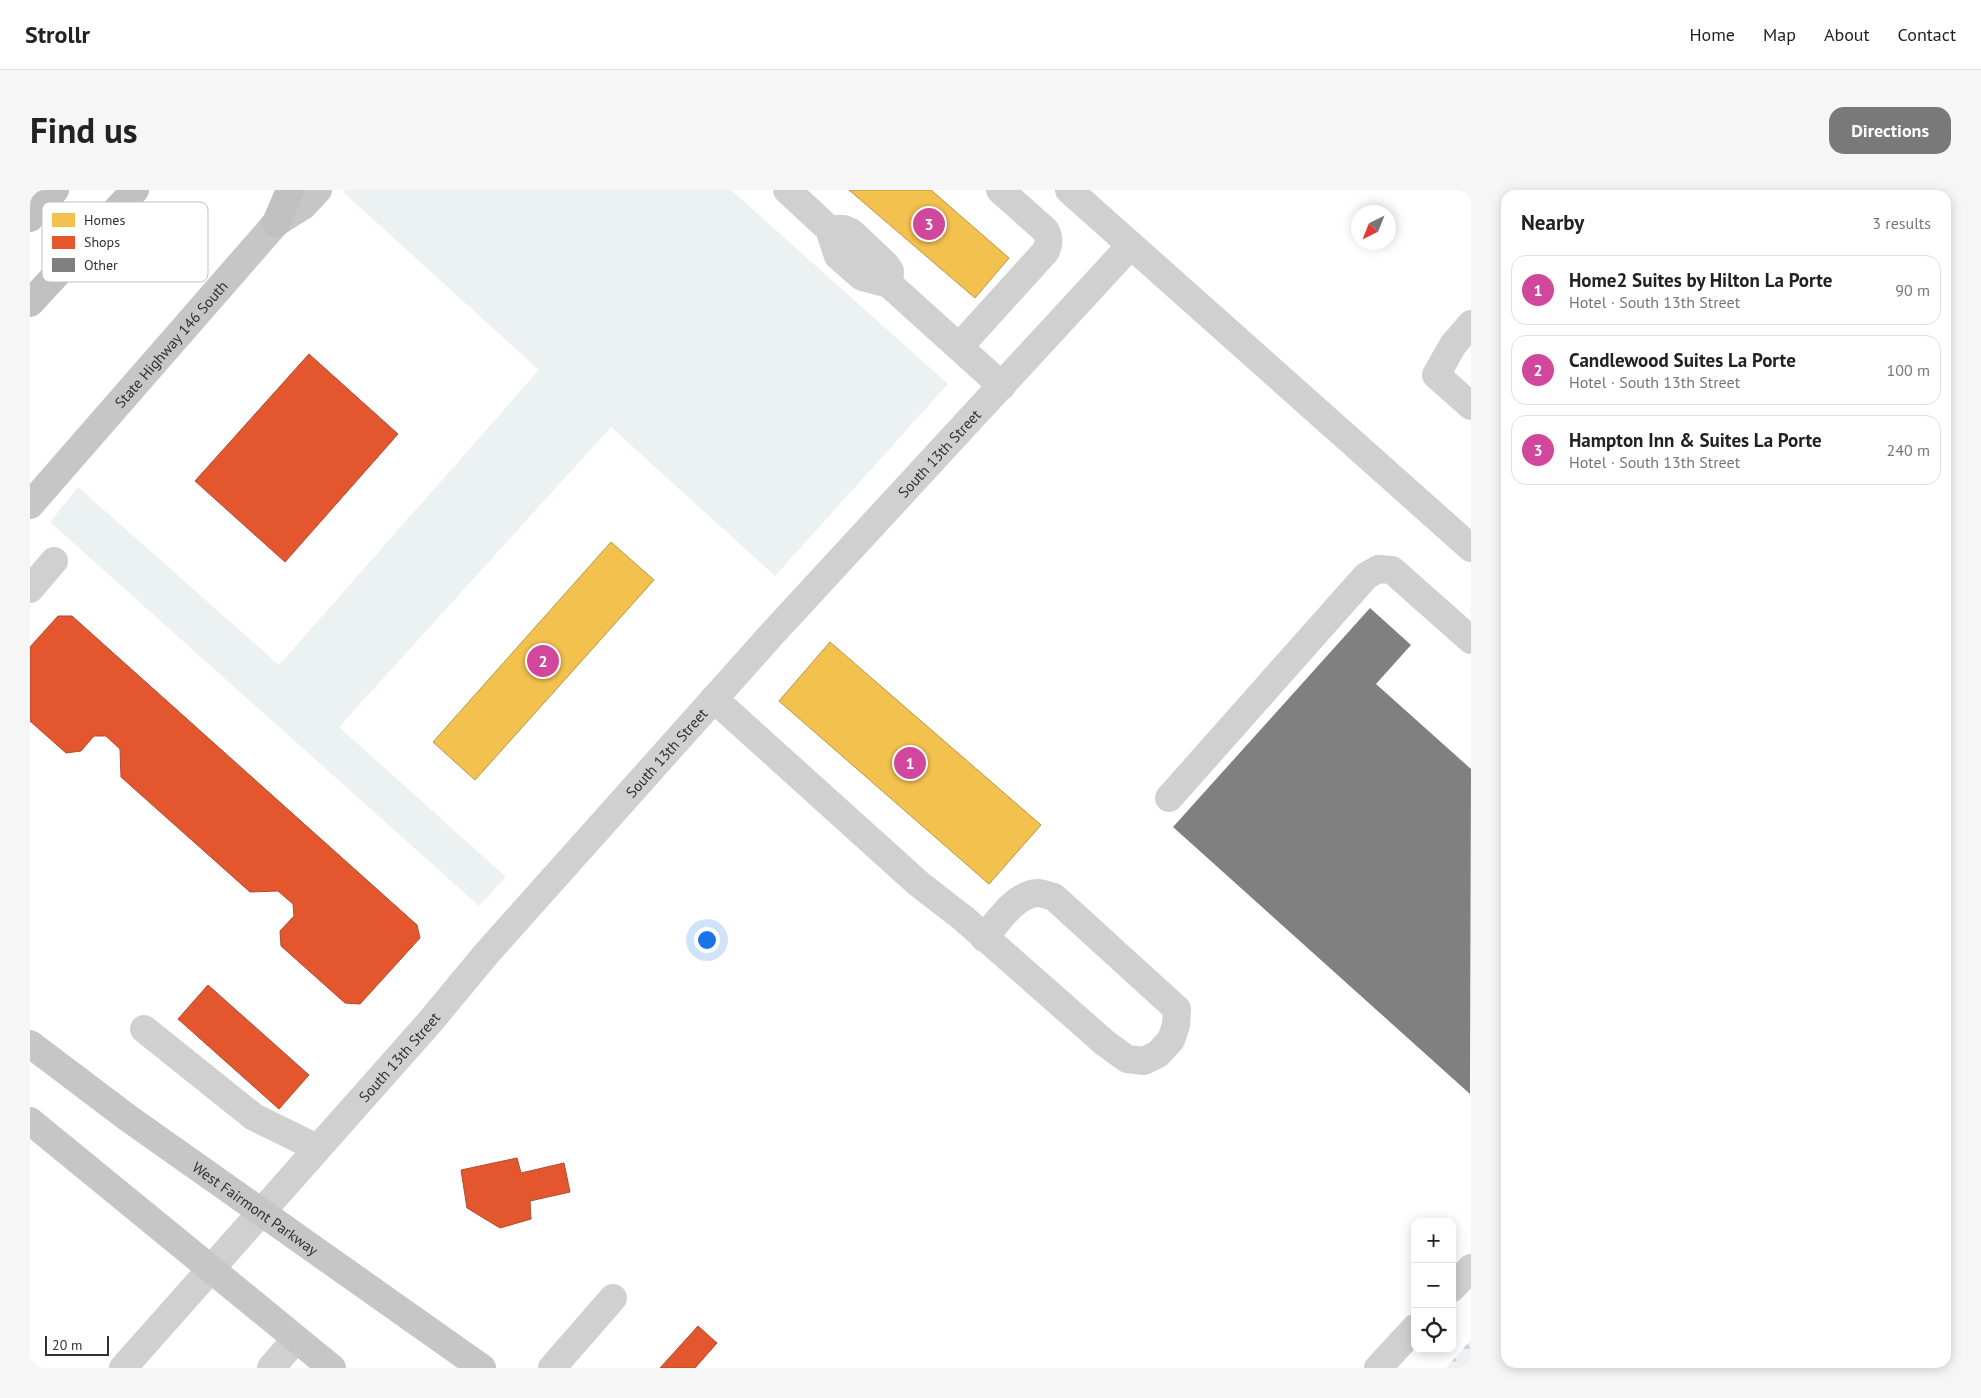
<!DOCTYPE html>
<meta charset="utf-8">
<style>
body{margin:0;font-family:"PT Sans",sans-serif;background:#f6f6f6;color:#222}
.controls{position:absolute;right:15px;bottom:15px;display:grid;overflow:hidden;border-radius:10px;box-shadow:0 2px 12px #0003}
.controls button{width:45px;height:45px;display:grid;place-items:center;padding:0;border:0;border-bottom:1px solid #e0e0e0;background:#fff;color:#222;font:25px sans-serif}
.compass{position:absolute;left:1321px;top:15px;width:45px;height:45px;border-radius:50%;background:#fff;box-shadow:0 2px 12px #0003;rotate:223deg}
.scale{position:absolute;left:15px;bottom:12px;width:64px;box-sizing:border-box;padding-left:5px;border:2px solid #313131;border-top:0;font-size:14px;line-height:18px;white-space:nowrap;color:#313131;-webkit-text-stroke:4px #fff;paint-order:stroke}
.you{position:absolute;left:676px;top:749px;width:18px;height:18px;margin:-12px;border:4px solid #fff;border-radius:50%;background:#1a73e8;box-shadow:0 0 0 8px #1a73e833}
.badge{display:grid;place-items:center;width:32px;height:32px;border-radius:50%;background:#797979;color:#fff;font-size:16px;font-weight:700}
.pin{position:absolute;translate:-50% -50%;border:2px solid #fff;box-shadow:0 1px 5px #0006}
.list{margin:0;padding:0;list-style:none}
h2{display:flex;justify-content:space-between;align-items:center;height:65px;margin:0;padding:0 20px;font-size:21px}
h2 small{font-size:16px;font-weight:400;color:#767676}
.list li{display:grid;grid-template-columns:32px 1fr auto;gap:15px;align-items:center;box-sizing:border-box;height:70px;margin:0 10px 10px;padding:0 10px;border:1px solid #e0e0e0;border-radius:15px}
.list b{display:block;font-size:19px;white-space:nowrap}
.list p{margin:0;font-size:16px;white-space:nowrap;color:#767676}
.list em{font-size:16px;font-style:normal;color:#767676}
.icon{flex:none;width:28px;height:28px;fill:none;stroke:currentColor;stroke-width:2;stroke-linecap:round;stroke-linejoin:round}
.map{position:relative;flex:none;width:1441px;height:1178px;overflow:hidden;border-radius:15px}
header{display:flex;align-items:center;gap:30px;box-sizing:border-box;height:70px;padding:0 25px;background:#fff;border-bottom:1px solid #e0e0e0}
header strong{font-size:24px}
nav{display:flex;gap:28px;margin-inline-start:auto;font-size:18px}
.intro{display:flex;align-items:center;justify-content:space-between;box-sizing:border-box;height:120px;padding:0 30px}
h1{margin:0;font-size:35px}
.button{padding:12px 22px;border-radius:15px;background:#797979;color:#fff;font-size:18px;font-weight:700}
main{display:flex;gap:30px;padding:0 30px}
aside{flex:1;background:#fff;border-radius:15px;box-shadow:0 2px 12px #0003}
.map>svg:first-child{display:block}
.green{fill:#ecf1f2}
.forest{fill:url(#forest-firs)}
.homes{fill:#f2c14e;stroke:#b89645}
.shops{fill:#e4572e;stroke:#ae4c2f}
.building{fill:#808080}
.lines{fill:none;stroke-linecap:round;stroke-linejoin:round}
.minor{stroke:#d0d0d0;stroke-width:28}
.major{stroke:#c6c6c6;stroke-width:28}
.highway{stroke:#c0c0c0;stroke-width:28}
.labels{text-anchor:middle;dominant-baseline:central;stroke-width:5;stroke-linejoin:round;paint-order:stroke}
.street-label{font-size:15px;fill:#313131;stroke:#fff}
.key{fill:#fff;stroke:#c1c1c1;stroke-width:1}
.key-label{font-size:14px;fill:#313131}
</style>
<header>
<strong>Strollr</strong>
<nav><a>Home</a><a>Map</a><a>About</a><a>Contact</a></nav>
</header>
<div class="intro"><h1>Find us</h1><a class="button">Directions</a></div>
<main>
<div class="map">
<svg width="1441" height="1178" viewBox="0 0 1441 1178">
<defs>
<pattern id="forest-firs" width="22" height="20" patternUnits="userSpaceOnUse" patternTransform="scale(1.25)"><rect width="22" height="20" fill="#ecf1f2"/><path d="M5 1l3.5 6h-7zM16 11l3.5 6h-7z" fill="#cbcfd0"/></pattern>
</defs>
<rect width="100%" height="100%" fill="#fff"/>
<path class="green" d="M315,0h386l217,194 -173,192 -164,-149 -272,300 167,150 -27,29 -429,-384 28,-35 201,178 260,-295 -196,-178z"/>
<path class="forest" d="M1441,1150v28h-25z"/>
<g class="homes">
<path d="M819,0h82l78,68 -34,40z"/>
<path d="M581,352l43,38 -179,200 -42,-38z"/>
<path d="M800,452l211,183 -52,59 -210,-183z"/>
</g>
<g class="shops">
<path d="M279,164l89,80 -113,128 -90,-81z"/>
<path d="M28,426h14l345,309 3,13 -60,66 -15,-1 -64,-57 -1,-15 14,-15 -1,-12 -15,-13 -28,1 -129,-115 -1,-28 -14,-13h-12l-13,15 -15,2 -36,-32v-74z"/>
<path d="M178,795l101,90 -30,34 -101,-90z"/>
<path d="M487,968l4,15 43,-10 6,29 -40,9 1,18 -31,9 -33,-20 -6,-38z"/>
<path d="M668,1136l19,17 -22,25h-35z"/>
</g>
<path class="building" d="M1340,418l41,37 -35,39 95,85 -1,325 -297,-267z"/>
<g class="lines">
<g class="minor">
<path d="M757,0l42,39 9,27 24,21 27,7 113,102"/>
<path d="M1039,0l402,358"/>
<path d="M799,39h15l7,3 35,33 4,6 -1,13"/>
<path d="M1441,134l-18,21 -17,30 35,31"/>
<path d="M929,157l87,-96c3,-8 4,-13 -1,-21l-45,-40"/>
<path d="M0,399l24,-28"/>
<path d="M684,509l205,185 44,34 142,125 22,16 17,2 14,-7 13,-14 5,-15 1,-16 -123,-112c-5,-1 -11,-4 -16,-4 -23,1 -40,29 -54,45"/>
<path d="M1139,608l197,-222 12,-7 14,1 79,70"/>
<path d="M114,839l110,88 63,31"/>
<path d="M1422,1098l19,-20"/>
<path id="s1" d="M93,1178l306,-345 58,-70 285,-319 359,-389"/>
<path d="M241,1178l25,-29"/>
<path d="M522,1178l61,-70"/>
<path d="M1348,1178l37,-40"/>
</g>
<g class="major">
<path id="s2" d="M0,315l246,-282 27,-17 15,-16"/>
<path id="s3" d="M0,854l98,74 354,250"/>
<path d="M0,931l302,247"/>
</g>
<g class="highway">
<path d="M0,28l25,-28"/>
<path d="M246,33l14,-33"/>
<path d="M0,113l105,-113"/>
</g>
</g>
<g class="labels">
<g class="street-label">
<text stroke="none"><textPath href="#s2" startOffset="214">State Highway 146 South</textPath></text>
<text stroke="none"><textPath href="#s1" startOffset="1226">South 13th Street</textPath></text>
<text stroke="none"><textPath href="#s1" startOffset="821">South 13th Street</textPath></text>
<text stroke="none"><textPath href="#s1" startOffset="416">South 13th Street</textPath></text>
<text stroke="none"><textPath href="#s3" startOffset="279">West Fairmont Parkway</textPath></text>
</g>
</g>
<rect x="12" y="12" width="166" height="80" rx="8" class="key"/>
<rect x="22" y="23" width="23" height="14" fill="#f2c14e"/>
<rect x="22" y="46" width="23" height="13" fill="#e4572e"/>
<rect x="22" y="68" width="23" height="14" fill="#808080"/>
<g class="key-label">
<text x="54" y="35">Homes</text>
<text x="54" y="57">Shops</text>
<text x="54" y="80">Other</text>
</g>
</svg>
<div class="controls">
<button>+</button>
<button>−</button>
<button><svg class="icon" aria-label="locate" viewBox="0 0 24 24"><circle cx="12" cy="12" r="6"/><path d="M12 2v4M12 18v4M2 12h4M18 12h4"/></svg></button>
</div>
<svg class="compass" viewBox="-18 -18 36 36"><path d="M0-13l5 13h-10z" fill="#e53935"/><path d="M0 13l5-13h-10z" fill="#767676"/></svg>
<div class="scale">20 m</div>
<div class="you"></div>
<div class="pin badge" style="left:880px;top:573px;background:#d1479c">1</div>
<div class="pin badge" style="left:513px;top:471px;background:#d1479c">2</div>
<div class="pin badge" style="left:899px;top:34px;background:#d1479c">3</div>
</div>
<aside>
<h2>Nearby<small>3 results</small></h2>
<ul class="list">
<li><span class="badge" style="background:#d1479c">1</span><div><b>Home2 Suites by Hilton La Porte</b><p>Hotel · South 13th Street</p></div><em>90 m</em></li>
<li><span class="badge" style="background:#d1479c">2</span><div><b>Candlewood Suites La Porte</b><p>Hotel · South 13th Street</p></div><em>100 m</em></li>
<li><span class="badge" style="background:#d1479c">3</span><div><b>Hampton Inn &amp; Suites La Porte</b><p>Hotel · South 13th Street</p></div><em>240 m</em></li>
</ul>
</aside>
</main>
